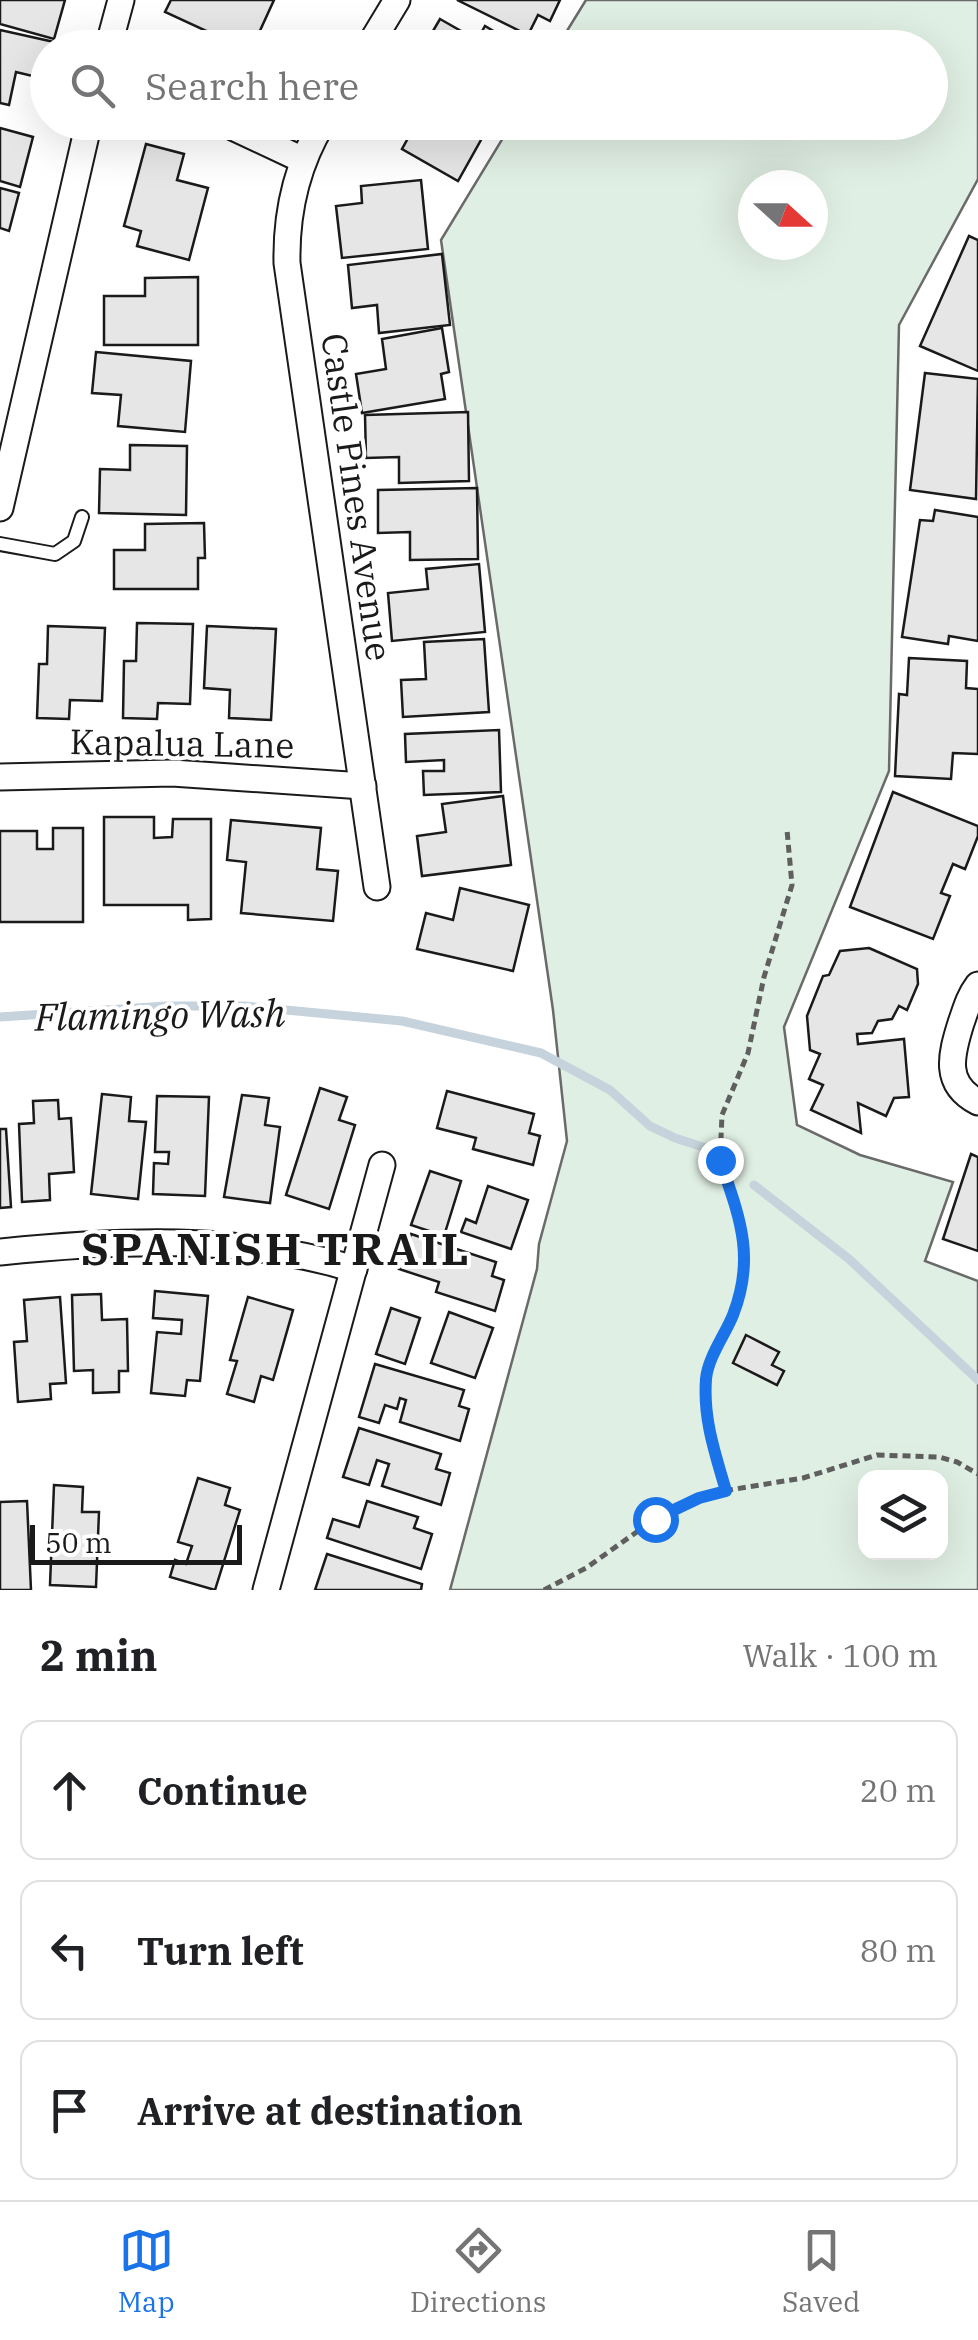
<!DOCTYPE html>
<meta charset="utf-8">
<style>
body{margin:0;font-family:"IBM Plex Serif",serif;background:#f6f6f6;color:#202124}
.controls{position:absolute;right:30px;bottom:30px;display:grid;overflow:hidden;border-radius:20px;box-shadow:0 10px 40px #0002}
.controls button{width:90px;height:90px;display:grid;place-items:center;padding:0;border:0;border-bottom:2px solid #e0e0e0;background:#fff;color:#202124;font:50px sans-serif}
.compass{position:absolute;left:738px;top:170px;width:90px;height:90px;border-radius:50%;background:#fff;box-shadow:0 10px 40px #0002;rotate:111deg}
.scale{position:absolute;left:30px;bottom:25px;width:212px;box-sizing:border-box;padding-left:10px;border:5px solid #1a1a1a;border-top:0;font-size:28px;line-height:35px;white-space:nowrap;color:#1a1a1a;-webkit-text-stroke:8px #fff;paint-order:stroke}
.stop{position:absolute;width:30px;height:30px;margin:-22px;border:8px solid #1a73e8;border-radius:50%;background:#fff}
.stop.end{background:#1a73e8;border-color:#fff;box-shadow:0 2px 10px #0008}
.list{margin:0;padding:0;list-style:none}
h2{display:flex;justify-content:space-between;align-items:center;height:130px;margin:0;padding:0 40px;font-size:42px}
h2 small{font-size:32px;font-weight:400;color:#757577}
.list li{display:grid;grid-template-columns:65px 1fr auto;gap:30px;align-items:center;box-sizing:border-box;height:140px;margin:0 20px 20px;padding:0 20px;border:2px solid #e0e0e0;border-radius:20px}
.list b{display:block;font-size:38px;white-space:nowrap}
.list em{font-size:32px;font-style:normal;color:#757577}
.icon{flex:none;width:55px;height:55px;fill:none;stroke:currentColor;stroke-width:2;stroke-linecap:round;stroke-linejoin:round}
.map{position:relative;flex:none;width:978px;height:1590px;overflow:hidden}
.search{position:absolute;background:#fff;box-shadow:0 10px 40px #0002;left:30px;right:30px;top:30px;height:110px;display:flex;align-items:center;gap:25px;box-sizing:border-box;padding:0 35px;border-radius:55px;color:#757577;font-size:38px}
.sheet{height:610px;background:#fff}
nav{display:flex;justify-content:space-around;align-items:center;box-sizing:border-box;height:140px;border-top:2px solid #e0e0e0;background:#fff;font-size:28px;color:#757577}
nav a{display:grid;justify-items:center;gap:5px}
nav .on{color:#1a73e8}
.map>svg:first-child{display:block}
.green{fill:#e0efe3;stroke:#6a6a6a;stroke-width:2.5;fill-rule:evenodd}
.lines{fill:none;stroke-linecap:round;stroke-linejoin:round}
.stream{stroke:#c6d2dc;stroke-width:9}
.building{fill:#e6e6e6;stroke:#1a1a1a;stroke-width:2.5}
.lane-casing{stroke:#1a1a1a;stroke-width:16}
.street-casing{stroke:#1a1a1a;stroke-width:29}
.path{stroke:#5f5f5f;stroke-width:5;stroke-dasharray:8 5;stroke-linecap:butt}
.lane{stroke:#fff;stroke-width:12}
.street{stroke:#fff;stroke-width:25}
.route{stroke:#1a73e8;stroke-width:12}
.labels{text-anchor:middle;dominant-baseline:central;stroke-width:8;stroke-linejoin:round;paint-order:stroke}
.street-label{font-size:35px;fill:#1a1a1a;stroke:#fff}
.water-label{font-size:38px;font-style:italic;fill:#1a1a1a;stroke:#fff}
.district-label{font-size:45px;font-weight:bold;letter-spacing:2.5px;fill:#1a1a1a;stroke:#fff}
</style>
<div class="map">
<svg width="978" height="1590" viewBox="0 0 978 1590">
<rect width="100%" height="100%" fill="#fff"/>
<path class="green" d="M586,0h392v179l-79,146 -10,446 -105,256 13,98 63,30 93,27 -28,79 53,20v309h-528l87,-321 2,-25 28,-103 -14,-131 -112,-770 71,-117 418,-1v-74l-373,-1zM753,185h60v60h-60zM866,1478h74v74h-74z"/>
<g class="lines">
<g class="stream">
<path d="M0,1017l166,-11h78l158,15 139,32 69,37 40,36 25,12 34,11"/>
<path d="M754,1185l95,74 129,121"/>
</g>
</g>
<g class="building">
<path d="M0,0h65l-11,39 -54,-15z"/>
<path d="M171,0h103l-22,48h-9l-78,-36z"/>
<path d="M457,0h103l-10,21 -12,-6 -10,20z"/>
<path d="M440,19l37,21 8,-14 37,22h-99z"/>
<path d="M0,30l54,12 -2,6h-4l-3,31 -29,-7 -7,33 -9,-2z"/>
<path d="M417,122h74l-33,59 -56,-32z"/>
<path d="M0,128l33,9 -13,50 -20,-6z"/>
<path d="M146,144l38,10 -7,26 31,8 -19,72 -52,-14 4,-15 -17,-5z"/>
<path d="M421,180l7,69 -86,9 -6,-52 26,-3 -1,-17z"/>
<path d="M0,188l19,5 -10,38 -9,-3z"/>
<path d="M969,236l9,4v131l-58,-25z"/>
<path d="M442,254l8,71 -71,8 -2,-28 -25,3 -4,-43z"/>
<path d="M198,277v68h-94v-49h41v-18z"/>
<path d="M442,328l7,44 -8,2 4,25 -83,14 -6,-39 30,-5 -4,-30z"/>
<path d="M96,352l95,9 -6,71 -67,-6 3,-31 -29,-2z"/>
<path d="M925,373l53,6 -2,120 -66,-9z"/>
<path d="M468,412l1,69 -70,2v-26l-33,1 -1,-43z"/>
<path d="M130,445l57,1 -1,69 -87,-2 1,-44 30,1z"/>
<path d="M477,488l1,71 -68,1v-28l-32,1v-43z"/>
<path d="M935,510l43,7v124l-29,-5 -1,8 -46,-7 18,-117 13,1z"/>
<path d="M204,523l1,35h-7v31h-84v-39h31v-26z"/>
<path d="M479,564l6,68 -93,9 -4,-48 40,-4 -2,-20z"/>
<path d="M137,623l56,1 -3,80 -32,-1 -1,16 -34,-1 1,-57h12z"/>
<path d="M48,626l57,2 -3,73 -32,-1 -1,19 -32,-1 2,-54h8z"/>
<path d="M207,626l69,3 -5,91 -42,-2 1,-28 -26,-2z"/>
<path d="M484,639l5,73 -86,5 -2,-37 25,-1 -2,-37z"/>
<path d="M909,658l58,3 -1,27 12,1v65l-25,-1 -2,26 -56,-3 4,-82 8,1z"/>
<path d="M499,730l2,62 -77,3 -1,-24h21v-11l-38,2 -1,-28z"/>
<path d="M893,792l85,34v10l-13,33 -12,-5 -12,29 9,3 -17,43 -83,-32z"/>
<path d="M503,796l8,69 -89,11 -5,-40 29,-4 -4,-28z"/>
<path d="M104,817h50v21l18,-1 1,-18h38v100l-23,1v-15h-84z"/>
<path d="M231,820l90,8 -4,41 21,2 -5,50 -92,-8 5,-51 -19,-2z"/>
<path d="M53,828h30v94h-83v-91h37v18h16z"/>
<path d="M460,888l69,17 -16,66 -96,-22 9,-36 27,7z"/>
<path d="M869,948l48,21 1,15 -11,26 -8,-4 -7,13 -14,2 -6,12 -15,1 1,10 46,-5 5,58 -15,1 -8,18 -28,-13 3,30 -50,-23 12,-25 -14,-6 11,-25 -10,-4 -3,-34 16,-40 6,-1 11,-24z"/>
<path d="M320,1088l27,9 -8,23 16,5 -26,84 -43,-14z"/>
<path d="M447,1091l87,23 -5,19 11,3 -7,29 -60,-16 3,-11 -39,-10z"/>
<path d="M102,1094l29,3 -2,24 17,1 -8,77 -47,-5z"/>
<path d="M242,1095l27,3 -4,27 15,2 -10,76 -46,-6z"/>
<path d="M157,1096l52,1 -4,99 -52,-2 1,-31 14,1 1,-12h-14z"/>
<path d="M58,1100l1,19 12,-1 3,54 -25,2 1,26 -28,2 -3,-78 15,-1 -1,-22z"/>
<path d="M0,1129h6l5,78 -11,1z"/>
<path d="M971,1154l7,3v94l-35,-12z"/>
<path d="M430,1171l31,10 -17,55 -33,-11z"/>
<path d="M488,1186l40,14 -17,49 -50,-17 5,-13 10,4z"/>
<path d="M411,1234l85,28 -4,14 12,4 -9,31 -59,-19 3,-10 -40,-13z"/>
<path d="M155,1291l53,5 -8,85 -13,-1 -2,16 -34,-3 6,-61 24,2 1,-14 -29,-2z"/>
<path d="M101,1294l1,26 25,-1 1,52h-9v21l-26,1v-23l-19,1 -2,-76z"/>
<path d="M60,1297l6,86 -16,1 1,15 -33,3 -4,-60 13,-1 -3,-41z"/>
<path d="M248,1297l45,13 -20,70 -12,-4 -7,26 -27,-8 10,-33 -7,-1z"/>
<path d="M391,1308l29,10 -15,46 -29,-10z"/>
<path d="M449,1312l44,16 -18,50 -44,-15z"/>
<path d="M746,1335l33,17 -7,13 12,6 -7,14 -44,-22z"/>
<path d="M375,1364l89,26 -5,16 10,3 -9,32 -60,-19 6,-22 -6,-2 -3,11 -12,-4 -6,18 -20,-6z"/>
<path d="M359,1428l82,26 -5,15 14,4 -9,32 -59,-19 7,-22 -12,-4 -8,25 -26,-8z"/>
<path d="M198,1478l32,10 -5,17 15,5 -25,80 -45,-13 5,-17 11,4 6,-18 -14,-4z"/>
<path d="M54,1485l29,2 -1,25h17l-3,75 -46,-2z"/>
<path d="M27,1501l4,89h-31v-88z"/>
<path d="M367,1501l51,16 -4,11 18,6 -11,35 -94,-31 6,-19 26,8z"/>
<path d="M327,1554l95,30 -1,6h-106z"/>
</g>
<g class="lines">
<g class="lane-casing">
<path id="lane" d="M0,544l55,10 19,-13 8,-24"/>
</g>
<g class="street-casing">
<g id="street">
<path d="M108,48l13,-48"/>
<path d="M368,48l29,-48"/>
<path d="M222,122l81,38"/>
<path d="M323,122c-27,44 -37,90 -36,141l90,624"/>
<path d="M0,508l89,-386"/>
<path d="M0,777l172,-4 191,13"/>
<path d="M978,985c-9,12 -12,24 -17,38 -10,32 -18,61 17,79"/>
<path d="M0,1252c115,-12 242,-18 354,17"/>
<path d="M266,1590l116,-425"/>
</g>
</g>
<g class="path">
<path d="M726,1491l-20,-72 1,-46 27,-60 10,-41 -1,-45 -23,-67 2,-45 26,-62 16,-76 28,-92 -5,-55"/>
<path d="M544,1590l42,-22 69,-49 26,-14 36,-13 86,-14 74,-23 62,2 18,5 21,12"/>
</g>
<use href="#lane" class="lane"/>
<use href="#street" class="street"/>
</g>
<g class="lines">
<path class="route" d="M655,1519l44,-21 27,-7c-11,-38 -23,-72 -20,-112 2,-22 19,-44 27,-64 23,-59 6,-99 -13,-155"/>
</g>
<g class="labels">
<g class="street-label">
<text transform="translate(357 497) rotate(82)">Castle Pines Avenue</text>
<text transform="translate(182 743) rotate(1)">Kapalua Lane</text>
</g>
<g class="water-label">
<text transform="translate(160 1014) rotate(-1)">Flamingo Wash</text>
</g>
<g class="district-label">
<text x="276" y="1248">SPANISH TRAIL</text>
</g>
</g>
</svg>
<div class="controls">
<button><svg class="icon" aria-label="layers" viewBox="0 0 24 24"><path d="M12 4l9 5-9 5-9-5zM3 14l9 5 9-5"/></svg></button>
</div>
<svg class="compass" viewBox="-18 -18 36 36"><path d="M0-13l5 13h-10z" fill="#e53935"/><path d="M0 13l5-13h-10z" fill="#757577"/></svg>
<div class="scale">50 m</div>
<div class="stop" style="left:655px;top:1519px"></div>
<div class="stop end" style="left:720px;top:1160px"></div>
<div class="search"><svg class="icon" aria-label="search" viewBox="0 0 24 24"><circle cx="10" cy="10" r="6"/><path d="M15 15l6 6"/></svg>Search here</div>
</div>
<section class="sheet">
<h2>2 min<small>Walk · 100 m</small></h2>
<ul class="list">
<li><svg class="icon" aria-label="ahead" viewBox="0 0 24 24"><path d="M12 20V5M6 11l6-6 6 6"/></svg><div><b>Continue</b></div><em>20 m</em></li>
<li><svg class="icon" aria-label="left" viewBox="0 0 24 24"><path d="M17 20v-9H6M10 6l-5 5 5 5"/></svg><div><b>Turn left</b></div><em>80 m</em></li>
<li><svg class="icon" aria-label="arrive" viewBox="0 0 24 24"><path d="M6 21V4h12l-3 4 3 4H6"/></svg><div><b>Arrive at destination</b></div></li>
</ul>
</section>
<nav>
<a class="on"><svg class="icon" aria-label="map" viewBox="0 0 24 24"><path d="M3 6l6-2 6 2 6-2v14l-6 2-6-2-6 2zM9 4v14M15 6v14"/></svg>Map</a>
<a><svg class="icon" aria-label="directions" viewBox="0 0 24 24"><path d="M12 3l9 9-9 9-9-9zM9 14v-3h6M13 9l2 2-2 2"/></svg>Directions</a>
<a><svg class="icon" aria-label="saved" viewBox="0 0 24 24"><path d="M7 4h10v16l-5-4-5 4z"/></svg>Saved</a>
</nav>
